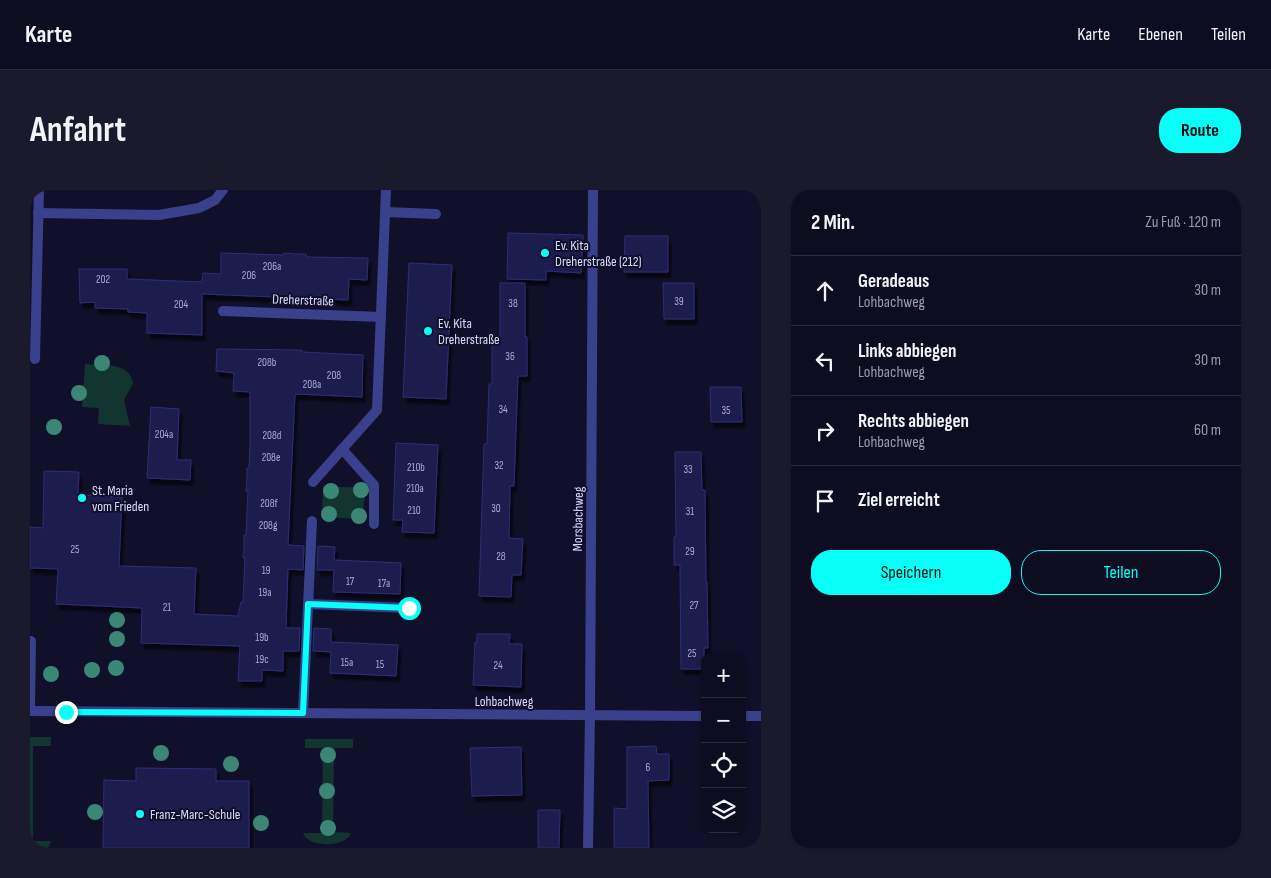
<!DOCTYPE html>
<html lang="de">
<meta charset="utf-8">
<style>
body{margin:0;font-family:"Sofia Sans Condensed",sans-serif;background:#1b1a2d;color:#f1f3f6}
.controls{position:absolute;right:15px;bottom:15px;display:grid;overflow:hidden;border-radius:10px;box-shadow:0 1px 4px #0004}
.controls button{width:45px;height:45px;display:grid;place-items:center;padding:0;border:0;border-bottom:1px solid #2d2c3e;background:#0d0c20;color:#f1f3f6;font:25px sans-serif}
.stop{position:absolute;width:15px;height:15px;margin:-11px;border:4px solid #06fff7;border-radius:50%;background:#fff}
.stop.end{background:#06fff7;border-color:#fff;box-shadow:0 1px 5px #0008}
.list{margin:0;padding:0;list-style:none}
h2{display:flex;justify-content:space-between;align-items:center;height:65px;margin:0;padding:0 20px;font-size:21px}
h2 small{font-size:16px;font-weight:400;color:#9a9ba5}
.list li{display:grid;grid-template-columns:32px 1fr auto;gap:15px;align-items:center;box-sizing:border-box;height:70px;padding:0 20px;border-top:1px solid #2d2c3e}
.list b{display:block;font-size:19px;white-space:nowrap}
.list p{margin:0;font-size:16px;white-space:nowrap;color:#9a9ba5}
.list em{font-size:16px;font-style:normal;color:#9a9ba5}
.actions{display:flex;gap:10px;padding:15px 20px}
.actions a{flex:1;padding:11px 0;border:1px solid #06fff7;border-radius:20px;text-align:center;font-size:18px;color:#06fff7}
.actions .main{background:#06fff7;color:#111}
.icon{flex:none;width:28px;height:28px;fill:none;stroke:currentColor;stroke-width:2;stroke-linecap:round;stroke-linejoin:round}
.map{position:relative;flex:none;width:731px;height:658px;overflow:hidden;border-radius:20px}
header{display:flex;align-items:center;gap:30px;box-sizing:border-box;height:70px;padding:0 25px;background:#0d0c20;border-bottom:1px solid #2d2c3e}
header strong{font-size:24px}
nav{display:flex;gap:28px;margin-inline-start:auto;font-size:18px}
.intro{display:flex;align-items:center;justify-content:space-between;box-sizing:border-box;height:120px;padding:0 30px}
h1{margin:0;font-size:35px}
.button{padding:12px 22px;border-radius:20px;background:#06fff7;color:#111;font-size:18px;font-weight:700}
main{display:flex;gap:30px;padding:0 30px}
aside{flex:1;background:#0d0c20;border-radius:20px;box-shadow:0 1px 4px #0004}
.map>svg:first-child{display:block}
.green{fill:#12352f}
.building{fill:#1e1b4d;stroke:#312c7a;filter:url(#shadow)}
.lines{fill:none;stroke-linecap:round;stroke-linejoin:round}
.service{stroke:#39418c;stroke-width:10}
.minor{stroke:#39418c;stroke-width:10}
.tree{fill:#3c8675}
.route{stroke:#06fff7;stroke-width:6}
.poi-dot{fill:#06fff7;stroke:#11102b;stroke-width:2}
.labels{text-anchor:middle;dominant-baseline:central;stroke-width:4;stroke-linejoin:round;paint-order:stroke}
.number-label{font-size:11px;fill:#abaad2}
.poi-label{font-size:14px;fill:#dadaff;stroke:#11102b;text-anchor:start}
.street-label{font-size:14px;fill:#dadaff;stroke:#11102b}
</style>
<header>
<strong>Karte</strong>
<nav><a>Karte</a><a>Ebenen</a><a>Teilen</a></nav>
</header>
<div class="intro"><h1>Anfahrt</h1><a class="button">Route</a></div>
<main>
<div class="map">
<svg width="731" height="658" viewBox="0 0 731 658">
<defs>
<filter id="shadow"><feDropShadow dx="3" dy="5.5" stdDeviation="1" flood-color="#0009"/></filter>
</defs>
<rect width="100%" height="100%" fill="#11102b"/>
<g class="green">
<path d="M55,174c17,2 44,-3 48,19l-9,17 6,26 -32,-2 1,-16 -17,-1z"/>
<path d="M293,296l42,2 -2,31 -41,-2z"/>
<path d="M0,547h21v9h-18v95h18l-3,7h-18z"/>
<path d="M275,549h48v9h-19l-1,84 18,1c-5,15 -43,15 -48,0h19l1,-85h-18z"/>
</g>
<g class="building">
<path d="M478,43l75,2 -2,38 -35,-2v9l-39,-1z"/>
<path d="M595,46h43v36h-44z"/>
<path d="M191,63l62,2 1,-2 11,1h11l1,3 61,1 -1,22 -18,-1 -1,21 -146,-6v41l-55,-2v-20l-19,-1v-3l-33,-1v-6l-15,1 -1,-34h48v10l75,3 1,-9 18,1z"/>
<path d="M379,73l43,2 -6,134 -43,-2z"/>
<path d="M470,93h25v54h2v39h-9l-4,110h-4l-1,52 14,1 -2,36h-9l-1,22 -32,-1 5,-152h3l2,-60h3v-47h8z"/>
<path d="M633,93h31v36h-30z"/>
<path d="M187,159l85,1v2l61,3 -1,42 -67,-3 -7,151 16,1 -1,24 -15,-1 -2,59h14l-1,23h-16v20l-21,-1v11h-24l2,-35 -99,-3 1,-35 -86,-4 2,-35 -28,-1v-41l13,1 1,-57 35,1 -1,23 44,2 -3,69 77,2 -2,46 44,2 3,-14h2l2,-44h-2l1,-11v-12h2l2,-44h-2l1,-12v-11h2l1,-23v-53l-17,-1 1,-18 -18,-2z"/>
<path d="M680,197h31l1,35h-31z"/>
<path d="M121,217l28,2 -2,51h14l-1,20 -43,-2z"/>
<path d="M366,253l42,2 -4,88 -32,-1 1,-12h-10z"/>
<path d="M645,262h26l1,38h3l1,92h1l1,66h-4v21h-23l-1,-104h-6v-28h2z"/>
<path d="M288,356l17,1 -1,13 67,3 -1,31 -67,-2 1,-22h-17z"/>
<path d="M284,438l17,1v13l67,3 -2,31 -66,-3 1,-21 -18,-1z"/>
<path d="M447,444h33l-1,10h13l-1,43 -48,-2 2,-43h2z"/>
<path d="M626,556l1,8h12v26l-21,1 1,67h-35v-40l13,1v-62z"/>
<path d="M491,557l1,48 -50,1 -2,-48z"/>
<path d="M106,578l80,1v12h33v67h-146l1,-68 32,1z"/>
<path d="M508,620h22l-1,38h-21z"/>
</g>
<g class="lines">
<g class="service">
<path d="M355,22l51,2"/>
<path d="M8,23l121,2 40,-7 16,-8 8,-10"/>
<path d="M5,169l4,-169"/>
<path d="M0,516l1,-65"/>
<path d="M560,525l3,-525"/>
</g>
<g class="minor">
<path d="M193,121l158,6"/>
<path d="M312,259l32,36v39"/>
<path d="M283,292l64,-72 9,-220"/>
<path d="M278,414l101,4"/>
<path d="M0,521l675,5"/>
<path d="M273,523l9,-192"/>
<path d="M712,526h19"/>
<path d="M558,658l2,-133"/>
</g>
</g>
<g class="tree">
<circle cx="72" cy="173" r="8"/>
<circle cx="49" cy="203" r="8"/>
<circle cx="24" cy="237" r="8"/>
<circle cx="331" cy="300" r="8"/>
<circle cx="301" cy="301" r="8"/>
<circle cx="299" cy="324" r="8"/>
<circle cx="329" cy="326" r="8"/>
<circle cx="87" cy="430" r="8"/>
<circle cx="87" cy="449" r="8"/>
<circle cx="86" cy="478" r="8"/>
<circle cx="62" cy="480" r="8"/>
<circle cx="21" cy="484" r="8"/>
<circle cx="131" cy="563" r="8"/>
<circle cx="298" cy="565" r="8"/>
<circle cx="201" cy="574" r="8"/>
<circle cx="297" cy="601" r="8"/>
<circle cx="65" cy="622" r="8"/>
<circle cx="231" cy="633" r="8"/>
<circle cx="298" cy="638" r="8"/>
</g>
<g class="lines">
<path class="route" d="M36,522l237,1 5,-109 101,4"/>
</g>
<g class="poi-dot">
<circle cx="515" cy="63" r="5"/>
<circle cx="398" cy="141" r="5"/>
<circle cx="52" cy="308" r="5"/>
<circle cx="110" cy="624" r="5"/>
</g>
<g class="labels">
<g class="number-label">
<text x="242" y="76">206a</text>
<text x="219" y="85">206</text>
<text x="73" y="89">202</text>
<text x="649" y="111">39</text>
<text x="483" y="113">38</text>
<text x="151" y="114">204</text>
<text x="480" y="166">36</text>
<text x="237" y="172">208b</text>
<text x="304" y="185">208</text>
<text x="282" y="194">208a</text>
<text x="473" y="219">34</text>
<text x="696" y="220">35</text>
<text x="134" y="244">204a</text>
<text x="242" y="245">208d</text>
<text x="241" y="267">208e</text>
<text x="469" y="275">32</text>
<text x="386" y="277">210b</text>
<text x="658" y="279">33</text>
<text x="385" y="298">210a</text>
<text x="239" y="313">208f</text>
<text x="466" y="318">30</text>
<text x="384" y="320">210</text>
<text x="660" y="321">31</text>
<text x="238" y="335">208g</text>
<text x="45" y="359">25</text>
<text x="660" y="361">29</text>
<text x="471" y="366">28</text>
<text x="236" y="380">19</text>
<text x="320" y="391">17</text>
<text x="354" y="393">17a</text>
<text x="235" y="402">19a</text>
<text x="664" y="415">27</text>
<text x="137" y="417">21</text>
<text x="232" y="447">19b</text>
<text x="662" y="463">25</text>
<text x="232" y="469">19c</text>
<text x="317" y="472">15a</text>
<text x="350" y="474">15</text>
<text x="468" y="475">24</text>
<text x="618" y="577">6</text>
</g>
<g class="poi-label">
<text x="525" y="55">Ev. Kita<tspan x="525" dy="16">Dreherstraße (212)</tspan></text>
<text x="408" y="133">Ev. Kita<tspan x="408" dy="16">Dreherstraße</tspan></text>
<text x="62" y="300">St. Maria<tspan x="62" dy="16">vom Frieden</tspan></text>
<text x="120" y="624">Franz-Marc-Schule</text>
</g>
<g class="street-label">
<text transform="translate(273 110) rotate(2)">Dreherstraße</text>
<text transform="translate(548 329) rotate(-89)">Morsbachweg</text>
<text x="474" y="511">Lohbachweg</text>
</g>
</g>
</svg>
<div class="controls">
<button>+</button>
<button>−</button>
<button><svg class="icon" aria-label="locate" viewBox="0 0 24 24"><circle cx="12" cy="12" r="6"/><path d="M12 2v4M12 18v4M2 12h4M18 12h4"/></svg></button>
<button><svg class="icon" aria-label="layers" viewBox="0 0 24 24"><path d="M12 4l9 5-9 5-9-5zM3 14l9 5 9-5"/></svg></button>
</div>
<div class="stop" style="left:379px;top:418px"></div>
<div class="stop end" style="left:36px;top:522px"></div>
</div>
<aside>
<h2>2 Min.<small>Zu Fuß · 120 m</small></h2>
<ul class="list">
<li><svg class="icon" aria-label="ahead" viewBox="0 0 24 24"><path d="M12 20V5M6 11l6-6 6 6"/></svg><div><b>Geradeaus</b><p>Lohbachweg</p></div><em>30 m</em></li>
<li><svg class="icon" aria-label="left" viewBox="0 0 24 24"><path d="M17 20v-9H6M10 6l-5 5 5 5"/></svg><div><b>Links abbiegen</b><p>Lohbachweg</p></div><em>30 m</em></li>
<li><svg class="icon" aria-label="right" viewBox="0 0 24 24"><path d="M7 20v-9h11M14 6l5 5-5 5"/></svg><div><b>Rechts abbiegen</b><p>Lohbachweg</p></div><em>60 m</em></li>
<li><svg class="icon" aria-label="arrive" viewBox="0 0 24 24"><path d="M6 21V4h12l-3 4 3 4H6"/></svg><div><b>Ziel erreicht</b></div></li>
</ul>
<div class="actions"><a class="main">Speichern</a><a>Teilen</a></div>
</aside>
</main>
